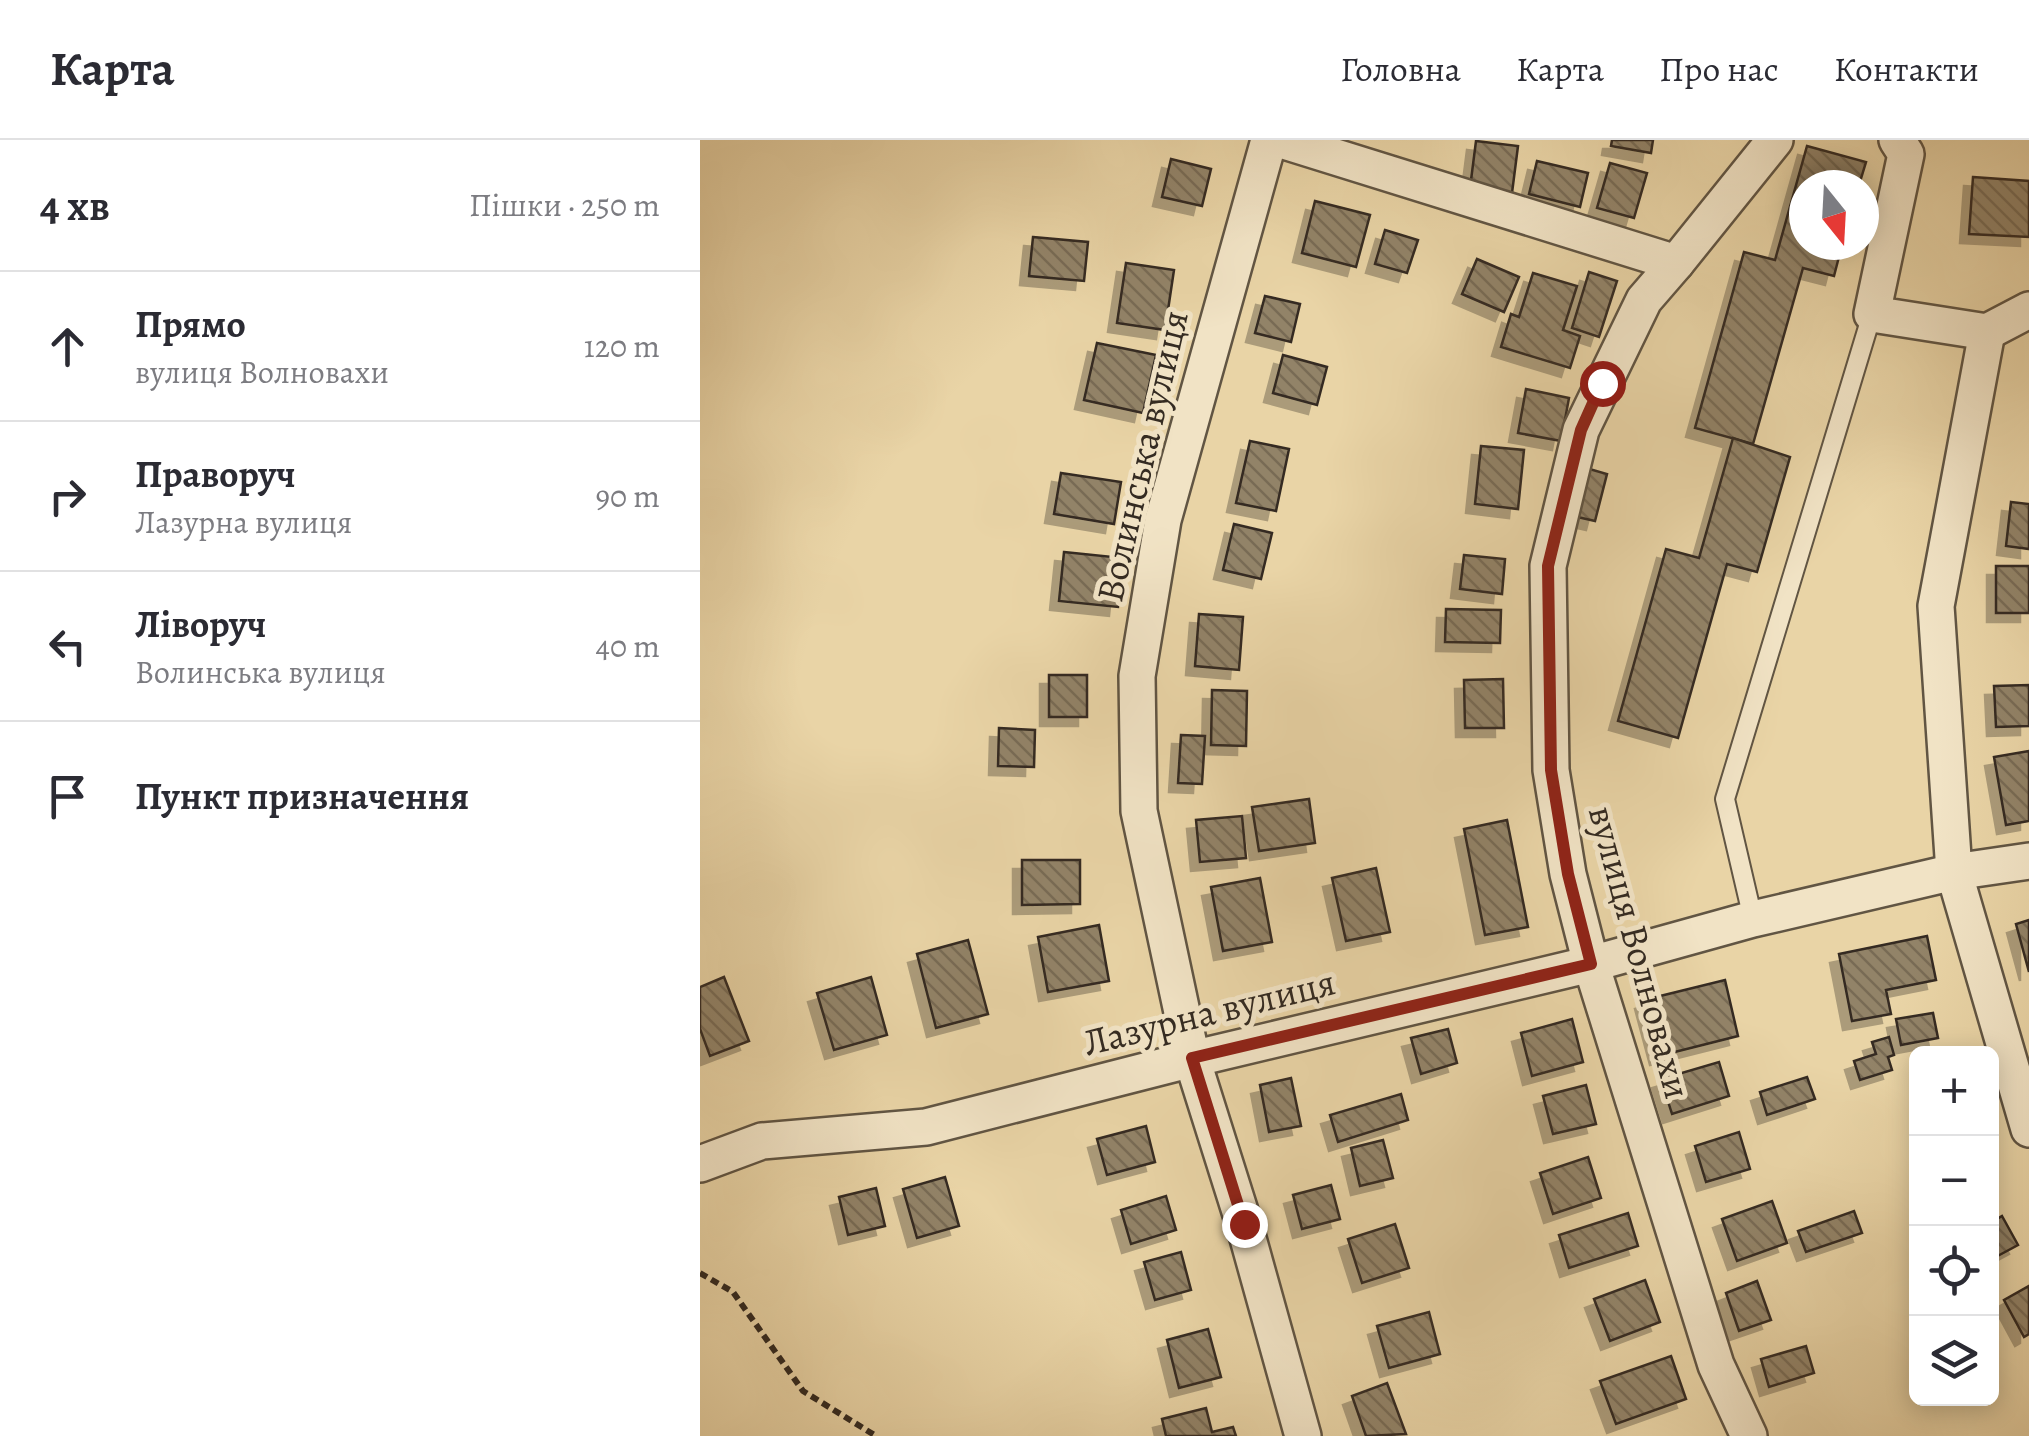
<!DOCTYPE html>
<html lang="uk">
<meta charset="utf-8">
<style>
body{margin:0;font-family:Alegreya,serif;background:#f2f2f3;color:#2b2b33}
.controls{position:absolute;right:30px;bottom:30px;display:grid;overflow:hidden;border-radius:15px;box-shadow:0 5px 25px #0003}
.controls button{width:90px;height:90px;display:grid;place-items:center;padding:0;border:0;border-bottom:2px solid #e1e1e2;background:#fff;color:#2b2b33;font:50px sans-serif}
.compass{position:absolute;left:1089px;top:30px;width:90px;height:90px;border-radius:50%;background:#fff;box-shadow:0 5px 25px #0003;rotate:162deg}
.stop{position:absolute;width:30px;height:30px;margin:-22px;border:8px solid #8f2418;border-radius:50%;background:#fff}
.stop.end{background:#8f2418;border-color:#fff;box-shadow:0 2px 10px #0008}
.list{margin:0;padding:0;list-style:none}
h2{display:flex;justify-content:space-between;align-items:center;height:130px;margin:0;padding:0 40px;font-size:42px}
h2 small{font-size:32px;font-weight:400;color:#7c7c81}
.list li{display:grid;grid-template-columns:65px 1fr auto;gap:30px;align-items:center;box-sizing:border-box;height:150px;padding:0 40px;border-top:2px solid #e1e1e2}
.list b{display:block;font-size:38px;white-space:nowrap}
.list p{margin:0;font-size:32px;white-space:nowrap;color:#7c7c81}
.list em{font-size:32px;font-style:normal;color:#7c7c81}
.icon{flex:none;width:55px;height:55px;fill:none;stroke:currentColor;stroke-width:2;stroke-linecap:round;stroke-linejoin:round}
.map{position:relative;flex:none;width:1329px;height:1296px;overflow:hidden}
header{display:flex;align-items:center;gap:60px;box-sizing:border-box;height:140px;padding:0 50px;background:#fff;border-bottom:2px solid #e1e1e2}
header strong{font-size:48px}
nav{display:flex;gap:55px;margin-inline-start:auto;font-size:35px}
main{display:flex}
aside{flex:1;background:#fff}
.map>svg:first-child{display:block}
.building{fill:url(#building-back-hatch);stroke:#342b22;stroke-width:2.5;filter:url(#shadow)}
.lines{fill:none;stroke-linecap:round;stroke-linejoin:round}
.lane-casing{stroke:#615543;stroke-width:22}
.street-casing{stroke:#615543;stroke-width:40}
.path{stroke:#342b22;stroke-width:6;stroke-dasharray:8 5;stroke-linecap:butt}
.lane{stroke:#f1e3c5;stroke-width:18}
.street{stroke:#f1e3c5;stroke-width:35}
.route{stroke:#8f2418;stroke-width:12}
.labels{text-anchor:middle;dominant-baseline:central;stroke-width:10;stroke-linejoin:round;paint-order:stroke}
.street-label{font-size:38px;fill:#342b22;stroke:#f1e3c5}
</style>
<header>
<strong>Карта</strong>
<nav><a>Головна</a><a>Карта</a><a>Про нас</a><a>Контакти</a></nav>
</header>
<main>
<aside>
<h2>4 хв<small>Пішки · 250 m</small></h2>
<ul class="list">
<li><svg class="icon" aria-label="ahead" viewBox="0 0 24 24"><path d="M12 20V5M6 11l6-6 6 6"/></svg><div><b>Прямо</b><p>вулиця Волновахи</p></div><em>120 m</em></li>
<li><svg class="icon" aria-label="right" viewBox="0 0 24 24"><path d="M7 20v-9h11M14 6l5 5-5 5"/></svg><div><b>Праворуч</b><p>Лазурна вулиця</p></div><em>90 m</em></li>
<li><svg class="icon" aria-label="left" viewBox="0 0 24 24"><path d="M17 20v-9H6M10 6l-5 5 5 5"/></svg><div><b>Ліворуч</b><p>Волинська вулиця</p></div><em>40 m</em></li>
<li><svg class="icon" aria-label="arrive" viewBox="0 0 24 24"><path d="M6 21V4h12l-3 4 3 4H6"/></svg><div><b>Пункт призначення</b></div></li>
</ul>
</aside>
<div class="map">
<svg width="1329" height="1296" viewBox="0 0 1329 1296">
<defs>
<pattern id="building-back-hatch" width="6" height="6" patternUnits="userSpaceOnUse" patternTransform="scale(2.5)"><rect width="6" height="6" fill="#928367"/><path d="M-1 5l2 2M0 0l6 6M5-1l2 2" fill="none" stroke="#786b54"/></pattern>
<filter id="shadow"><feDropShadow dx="-9" dy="9" stdDeviation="0" flood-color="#0004"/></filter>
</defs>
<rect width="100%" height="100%" fill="#e9d4a6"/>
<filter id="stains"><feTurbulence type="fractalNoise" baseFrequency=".002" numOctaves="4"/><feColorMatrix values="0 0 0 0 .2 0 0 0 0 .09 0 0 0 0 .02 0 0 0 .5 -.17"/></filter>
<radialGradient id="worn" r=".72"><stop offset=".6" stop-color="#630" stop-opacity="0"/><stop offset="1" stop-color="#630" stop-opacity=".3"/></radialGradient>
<g class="building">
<path d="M912,0h41l-2,13 -40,-7z"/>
<path d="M776,1l42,5 -6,47 -42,-5z"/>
<path d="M1107,6l59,16 -7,23h-55v60h38l-8,31 -31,-8 -50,176 -58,-16 49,-176 31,8z"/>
<path d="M471,19l40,10 -9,37 -40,-9z"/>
<path d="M837,21l51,12 -8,34 -51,-13z"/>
<path d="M910,23l37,10 -13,45 -37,-10z"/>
<path d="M1273,37l56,4v56l-60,-3z"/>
<path d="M615,61l55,14 -14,52 -54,-14z"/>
<path d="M685,90l33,10 -11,33 -32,-9z"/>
<path d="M333,97l55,5 -4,39 -55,-5z"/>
<path d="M777,119l42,18 -15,35 -42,-18z"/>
<path d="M426,123l48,7 -9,60 -48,-7z"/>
<path d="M889,132l28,9 -18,56 -27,-9z"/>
<path d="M833,133l44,13 -14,44 17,6 -10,32 -69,-21 10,-33 8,3z"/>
<path d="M565,156l35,8 -9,38 -36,-9z"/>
<path d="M397,203l59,12 -13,58 -59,-13z"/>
<path d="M583,215l44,12 -10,38 -44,-12z"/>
<path d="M826,249l43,9 -8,43 -43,-8z"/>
<path d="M1033,298l57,19 -33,115 -30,-8 -49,174 -60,-17 48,-172 33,9z"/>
<path d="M550,301l39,8 -13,62 -40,-8z"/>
<path d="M781,306l43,4 -6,59 -43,-5z"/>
<path d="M886,328l21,6 -12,47 -22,-5z"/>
<path d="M361,333l60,9 -7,42 -60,-10z"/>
<path d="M1311,362l18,2v45l-23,-3z"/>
<path d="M534,384l38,9 -11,46 -38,-9z"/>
<path d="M364,412l59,6 -5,49 -59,-6z"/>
<path d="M764,415l41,4 -3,35 -42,-5z"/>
<rect x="1296" y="426" width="33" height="47"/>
<path d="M746,469l55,1 -1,33 -55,-1z"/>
<path d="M499,474l44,3 -4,53 -44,-4z"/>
<rect x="349" y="535" width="38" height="42"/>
<path d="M803,539l1,49h-39l-1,-48z"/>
<path d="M1329,545v41l-33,1 -2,-41z"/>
<path d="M512,550l35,1 -1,55 -35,-1z"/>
<path d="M299,588l36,2 -1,37 -36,-1z"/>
<path d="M481,595l24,1 -3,48 -24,-1z"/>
<path d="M1329,611v70l-23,4 -12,-68z"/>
<path d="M609,659l6,44 -56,8 -7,-44z"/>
<path d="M542,676l4,42 -46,4 -4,-42z"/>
<path d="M807,680l21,107 -43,8 -21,-106z"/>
<path d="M322,720h58v44l-58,1z"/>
<path d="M676,728l14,64 -44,9 -14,-63z"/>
<path d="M560,738l12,64 -49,9 -12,-64z"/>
<path d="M1329,780v52l-13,-48z"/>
<path d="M399,785l10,56 -61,11 -10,-55z"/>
<path d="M1227,796l9,44 -50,10 5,24 -39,7 -13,-67z"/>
<path d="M268,800l20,74 -52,14 -19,-74z"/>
<path d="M24,837l25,64 -39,15 -10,-27v-42z"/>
<path d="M171,837l16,58 -53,15 -17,-57z"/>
<path d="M1025,840l13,56 -79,20 -15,-56z"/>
<path d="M1233,873l5,25 -37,7 -5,-26z"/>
<path d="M872,879l11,43 -51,14 -11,-43z"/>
<path d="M748,889l9,34 -36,11 -10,-36z"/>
<path d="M1189,897l5,18 -6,2 4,13 -32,10 -6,-19 22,-7 -4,-12z"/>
<path d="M1019,922l10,34 -57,18 -11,-35z"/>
<path d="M1107,937l8,22 -48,16 -7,-23z"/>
<path d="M591,938l10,48 -32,6 -9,-47z"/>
<path d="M886,945l10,39 -43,10 -10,-38z"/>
<path d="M701,954l7,26 -70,22 -8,-27z"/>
<path d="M446,986l9,36 -48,13 -10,-36z"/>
<path d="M1039,992l11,37 -44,13 -11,-36z"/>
<path d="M683,1000l10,38 -33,8 -9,-38z"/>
<path d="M888,1017l13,41 -48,16 -13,-41z"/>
<path d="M245,1037l14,49 -42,12 -14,-49z"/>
<path d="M631,1045l9,34 -38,10 -9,-34z"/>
<path d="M176,1048l9,38 -37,9 -9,-38z"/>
<path d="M466,1056l10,34 -45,14 -10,-34z"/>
<path d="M1072,1061l15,42 -50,18 -15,-42z"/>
<path d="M1154,1071l8,22 -56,19 -8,-21z"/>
<path d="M928,1073l10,33 -69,22 -10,-33z"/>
<path d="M1302,1076l16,29 -26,14v-37z"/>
<path d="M695,1084l14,44 -47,15 -14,-44z"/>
<path d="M481,1112l10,38 -36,10 -11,-38z"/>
<path d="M945,1140l15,42 -50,19 -16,-42z"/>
<path d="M1057,1141l14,39 -32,11 -13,-38z"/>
<path d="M1329,1146v48l-5,3 -20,-37z"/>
<path d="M729,1172l11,42 -51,14 -12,-42z"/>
<path d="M508,1189l13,48 -42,11 -12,-48z"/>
<path d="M1106,1206l8,27 -45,14 -8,-28z"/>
<path d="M971,1216l15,43 -70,25 -16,-43z"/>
<path d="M687,1243l19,51 -40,2 -14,-40z"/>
<path d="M506,1268l6,24 21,-5 3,9h-70l-4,-17z"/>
</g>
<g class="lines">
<g class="lane-casing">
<path id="lane" d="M1053,779l-28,-120 147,-485"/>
</g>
<g class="street-casing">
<g id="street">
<path d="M569,0l-106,380 -26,156 2,135 53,248 52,165 59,212"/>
<path d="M581,0l395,123 99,-123"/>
<path d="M1197,0l9,14 -34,160 115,18 42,-22"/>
<path d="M976,123l-32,37 -63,130 -33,136 3,204 17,104 23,90 125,401 33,71"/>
<path d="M1287,192l-51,274 18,266 75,257"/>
<path d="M0,1024l62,-23 164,-14 266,-68 399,-95 162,-45 201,-47 75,-11"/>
</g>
</g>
<path class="path" d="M0,1133l33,19 70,99 73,45"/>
<use href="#lane" class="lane"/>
<use href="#street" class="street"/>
</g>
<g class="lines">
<path class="route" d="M544,1084l-52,-166 399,-94 -23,-90 -17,-104 -3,-204 33,-136 21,-47"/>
</g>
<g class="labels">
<g class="street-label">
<text transform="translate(442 316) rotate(-77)">Волинська вулиця</text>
<text transform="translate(940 812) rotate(75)">вулиця Волновахи</text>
<text transform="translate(509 872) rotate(-14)">Лазурна вулиця</text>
</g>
</g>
<rect width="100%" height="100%" filter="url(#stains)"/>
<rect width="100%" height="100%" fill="url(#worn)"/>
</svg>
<div class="controls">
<button>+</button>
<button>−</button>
<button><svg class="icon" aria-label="locate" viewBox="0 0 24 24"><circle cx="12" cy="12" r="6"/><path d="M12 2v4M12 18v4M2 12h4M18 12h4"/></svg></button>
<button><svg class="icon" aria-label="layers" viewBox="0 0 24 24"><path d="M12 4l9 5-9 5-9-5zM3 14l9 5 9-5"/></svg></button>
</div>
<svg class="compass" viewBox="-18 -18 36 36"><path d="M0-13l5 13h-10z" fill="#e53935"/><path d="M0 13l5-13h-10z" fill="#7c7c81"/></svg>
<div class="stop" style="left:902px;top:243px"></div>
<div class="stop end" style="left:544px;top:1084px"></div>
</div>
</main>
